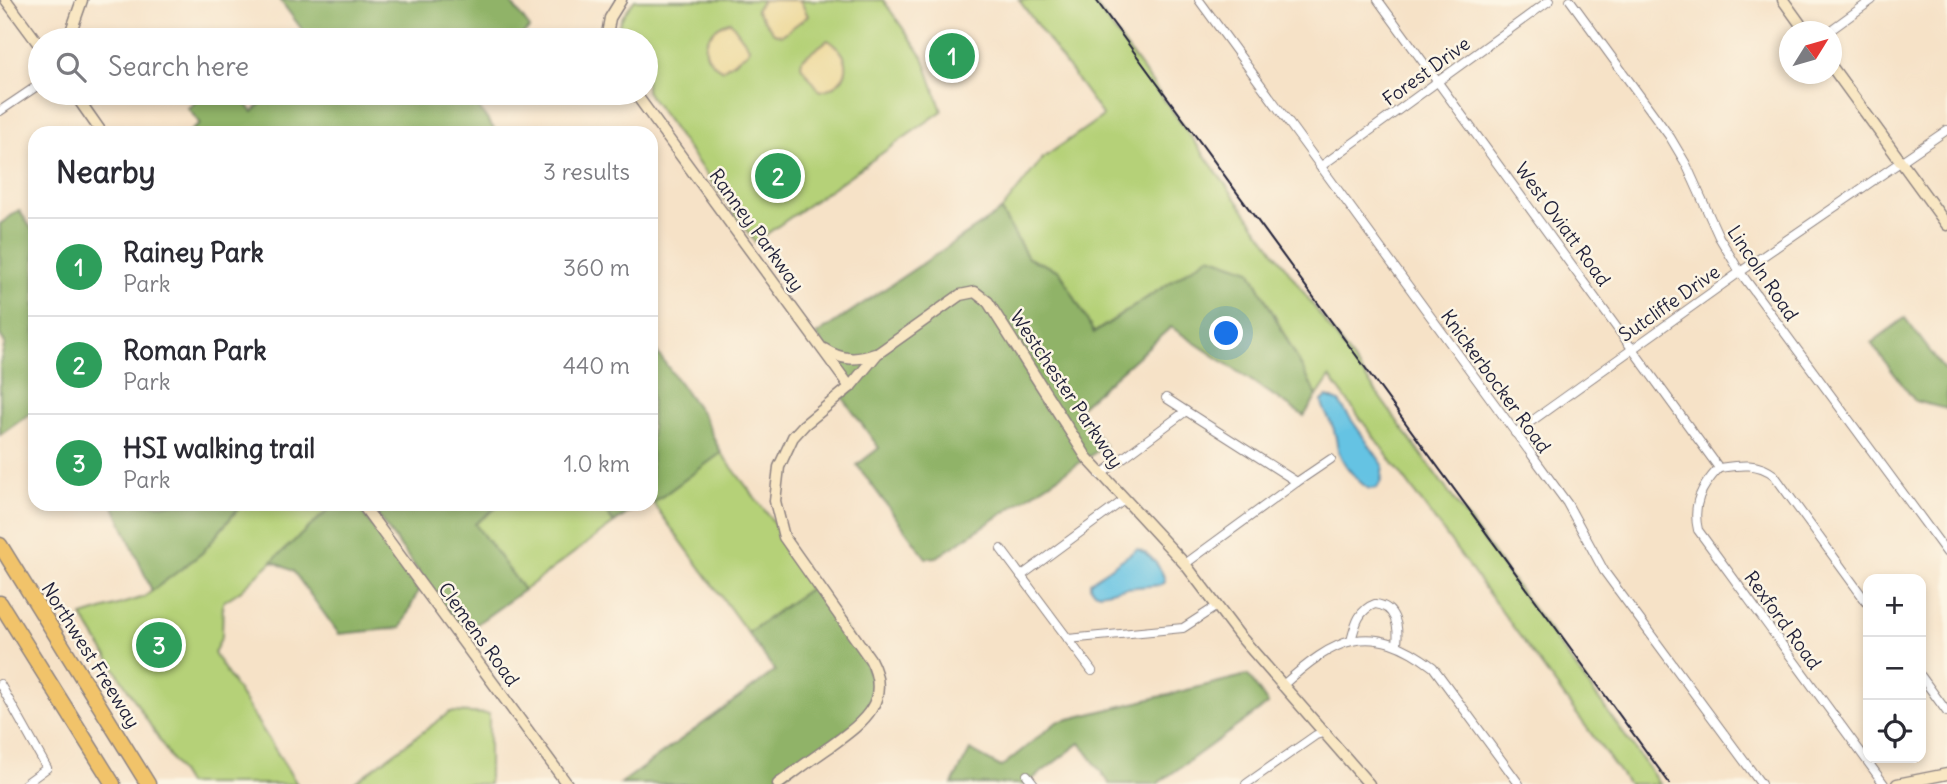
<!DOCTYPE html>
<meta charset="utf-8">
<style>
body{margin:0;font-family:Delius,sans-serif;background:#f2f2f3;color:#2b2b33}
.controls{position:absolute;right:21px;bottom:21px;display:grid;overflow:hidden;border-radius:14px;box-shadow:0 4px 10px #0003}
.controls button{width:63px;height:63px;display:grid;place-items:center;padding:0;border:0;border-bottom:2px solid #e1e1e2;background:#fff;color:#2b2b33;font:35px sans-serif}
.compass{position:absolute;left:1779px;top:21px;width:63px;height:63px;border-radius:50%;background:#fff;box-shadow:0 4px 10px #0003;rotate:53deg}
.you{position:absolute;left:1227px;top:334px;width:24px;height:24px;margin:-18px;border:5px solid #fff;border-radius:50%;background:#1a73e8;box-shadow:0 0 0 10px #1a73e833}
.badge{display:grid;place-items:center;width:46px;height:46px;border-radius:50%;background:#1f6fb2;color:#fff;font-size:23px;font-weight:700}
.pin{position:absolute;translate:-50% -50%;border:4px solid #fff;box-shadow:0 2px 7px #0006}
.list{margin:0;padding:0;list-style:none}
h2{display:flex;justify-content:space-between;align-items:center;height:91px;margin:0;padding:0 28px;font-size:30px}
h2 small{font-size:23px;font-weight:400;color:#7c7c81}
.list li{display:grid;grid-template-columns:46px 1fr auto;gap:21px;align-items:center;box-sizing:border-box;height:98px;padding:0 28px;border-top:2px solid #e1e1e2}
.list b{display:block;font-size:26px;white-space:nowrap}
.list p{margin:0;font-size:23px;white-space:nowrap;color:#7c7c81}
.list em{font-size:23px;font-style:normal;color:#7c7c81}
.icon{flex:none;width:38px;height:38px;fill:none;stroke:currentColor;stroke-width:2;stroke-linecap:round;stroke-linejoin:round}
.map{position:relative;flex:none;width:1947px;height:784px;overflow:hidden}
.search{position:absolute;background:#fff;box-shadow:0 4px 10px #0003;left:28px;top:28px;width:630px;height:77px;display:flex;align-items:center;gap:18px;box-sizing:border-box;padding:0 24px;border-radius:38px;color:#7c7c81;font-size:26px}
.panel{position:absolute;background:#fff;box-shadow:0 4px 10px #0003;left:28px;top:126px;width:630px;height:385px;border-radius:21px}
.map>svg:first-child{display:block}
.green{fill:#b5d178;stroke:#6c7a5a;stroke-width:2}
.forest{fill:#90b368;stroke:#596a52;stroke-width:2}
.sand{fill:#eeda9e;stroke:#887e6c;stroke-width:2}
.water{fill:#65c3e3;stroke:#44728f;stroke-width:2}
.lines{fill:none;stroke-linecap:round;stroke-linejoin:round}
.street-casing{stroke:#8c8281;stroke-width:10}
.secondary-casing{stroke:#8c8281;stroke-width:13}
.highway-casing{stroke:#8c8281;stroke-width:17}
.street{stroke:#fff;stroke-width:8}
.secondary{stroke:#f9e7c3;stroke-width:10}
.highway{stroke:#f1c36a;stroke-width:14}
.rail{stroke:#22223b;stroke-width:2}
.labels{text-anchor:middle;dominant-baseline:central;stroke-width:5;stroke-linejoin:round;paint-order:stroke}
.street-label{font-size:19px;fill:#22223b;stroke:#fcf5e5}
</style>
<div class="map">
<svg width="1947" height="784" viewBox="0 0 1947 784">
<rect width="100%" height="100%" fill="#fcf5e5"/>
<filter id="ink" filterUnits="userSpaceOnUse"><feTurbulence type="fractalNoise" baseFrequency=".0143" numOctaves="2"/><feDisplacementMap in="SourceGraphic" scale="14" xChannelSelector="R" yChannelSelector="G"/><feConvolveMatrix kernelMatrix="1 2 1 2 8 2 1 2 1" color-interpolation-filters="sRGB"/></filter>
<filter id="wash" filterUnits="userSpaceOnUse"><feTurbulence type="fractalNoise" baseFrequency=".00686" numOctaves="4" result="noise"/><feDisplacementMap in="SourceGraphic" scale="28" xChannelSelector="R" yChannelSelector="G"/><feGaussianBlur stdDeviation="1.57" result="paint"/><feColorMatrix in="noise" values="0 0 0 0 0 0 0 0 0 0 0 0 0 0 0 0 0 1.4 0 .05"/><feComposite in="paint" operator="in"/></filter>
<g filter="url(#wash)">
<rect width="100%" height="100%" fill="#f6e2c7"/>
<g class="green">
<path d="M635,0h248l40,57 19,54 -187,131 -109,-151v-51h-31c2,-17 9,-27 20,-40z"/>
<path d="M1019,0h73l568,784h-32l-298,-407 -13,19 -67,-126 -40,-14 -117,77 -33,-62 -32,-13 -27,-47 42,-53 60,-42z"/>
<path d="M721,453l54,71 9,26 28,37 -64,46 -95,-130z"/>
<path d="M242,504h93l-95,87 -17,11 -1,34 -8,17 83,131h-110l-105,-168 62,-19 58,-44z"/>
<path d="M501,504h99l14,19 -90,67 -49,-66z"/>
<path d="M450,712l39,2v70h-137z"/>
</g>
<g class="forest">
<path d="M280,0h229l21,28 -14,12h-206z"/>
<path d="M208,93h30l15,19 17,-19h198l29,40h-306l-1,-2 10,-7 -12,-16z"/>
<path d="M19,210l16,24v176l-35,25v-72l5,-20 -5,-8v-111z"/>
<path d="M1001,211l27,47 32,13 34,62 116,-77 40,14 67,126 -13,20 -133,-89 -94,83 28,36 -168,111 -11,1 -69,-93 22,-17 -36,-50 12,-11 -39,-52z"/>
<path d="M1905,318l42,56v35l-32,-8 -44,-58z"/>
<path d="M651,344l52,71 18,38 -68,50 -2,-3z"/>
<path d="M113,504h129l-40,49 -50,38z"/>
<path d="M335,504h21l63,85 -18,39 -62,6 -46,-63 -21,-10z"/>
<path d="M369,504h132l-26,20 49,66 -60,43z"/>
<path d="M600,504h41l-27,19z"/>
<path d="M812,587c20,27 63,72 60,107 -1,12 -9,20 -15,28l-85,62h-152l155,-113 -27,-38z"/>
<path d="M1248,675l20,29 -111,80h-47l-30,-41 -54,41h-74l18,-34 31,17 56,-45z"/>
</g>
<g class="sand">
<path d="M763,0h37l8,16 -26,19 -8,-2 -18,-23z"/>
<path d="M730,21l19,26 -1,5 -26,18c-27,-17 -18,-38 8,-49z"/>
<path d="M828,40c27,16 24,45 -8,51l-19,-25 1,-7z"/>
</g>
<g class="water">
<path d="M1327,397l12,5 44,63 -2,16 -4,7 -8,1c-12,-8 -27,-25 -31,-40 -2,-8 -2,-14 -5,-22 -4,-9 -10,-16 -11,-26z"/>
<path d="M1137,549c13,4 26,20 28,33l-4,3 -36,3 -25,5 -7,-2 -3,-5v-4z"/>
</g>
</g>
<g filter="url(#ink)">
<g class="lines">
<g class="street-casing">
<g id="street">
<path d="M1199,0l368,503 37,68 157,213"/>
<path d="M1378,0l341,468"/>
<path d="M1570,0l100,137 16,27 33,73 21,35 207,281"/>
<path d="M1828,32l44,-32"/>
<path d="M0,111l40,-27"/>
<path d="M1320,167l230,-167"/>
<path d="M1166,398l20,13"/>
<path d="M1515,433l225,-161 207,-142"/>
<path d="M1719,468c-18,19 -27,36 -21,62l186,254"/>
<path d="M1719,468c21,-3 38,-6 55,7l94,129"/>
<path d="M1100,475l86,-64 111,71 34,-23"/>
<path d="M1001,549l91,122"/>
<path d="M1185,564l112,-82"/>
<path d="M1021,576l103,-76"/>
<path d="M1068,639l115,-11 34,-22"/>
<path d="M1351,641c4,-15 7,-31 24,-37 21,2 24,23 22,40"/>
<path d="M1921,676l26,36"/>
<path d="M0,684l47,84 -22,16"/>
<path d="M1282,686c53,-48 88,-67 151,-19l86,117"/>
<path d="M1027,775l7,9"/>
<path d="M1246,784l70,-49 10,-3"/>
</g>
</g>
<g class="secondary-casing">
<g id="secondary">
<path d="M6,0l34,46"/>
<path d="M1783,0l23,32"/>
<path d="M68,40l14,-40"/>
<path d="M606,40l4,-22 11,-18"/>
<path d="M1832,67l115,158"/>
<path d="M74,93l28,40"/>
<path d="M635,93l215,294"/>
<path d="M824,349c17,11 32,12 51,5"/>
<path d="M362,504l205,280"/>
<path d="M778,784c18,-13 35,-26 53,-38 31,-23 62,-44 39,-87l-86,-122 -9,-36 4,-34 14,-30 11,-12 46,-38 27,-33 83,-59 15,-3 13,10 99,156 98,106 54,71 130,149"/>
<path d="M1897,784l50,-10"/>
</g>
</g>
<g class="highway-casing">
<g id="highway">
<path d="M0,545l148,239"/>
<path d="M0,603l113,181"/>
</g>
</g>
<use href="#street" class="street"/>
<use href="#secondary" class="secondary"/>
<use href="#highway" class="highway"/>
<path class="rail" d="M1096,0l574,784"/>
</g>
</g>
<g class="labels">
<g class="street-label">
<text transform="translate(1426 71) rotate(-36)">Forest Drive</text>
<text transform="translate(1563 224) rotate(54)">West Oviatt Road</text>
<text transform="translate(757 230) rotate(54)">Ranney Parkway</text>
<text transform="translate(1763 273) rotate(56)">Lincoln Road</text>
<text transform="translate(1669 303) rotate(-35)">Sutcliffe Drive</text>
<text transform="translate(1496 381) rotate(54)">Knickerbocker Road</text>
<text transform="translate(1067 389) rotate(56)">Westchester Parkway</text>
<text transform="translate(1783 620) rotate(54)">Rexford Road</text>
<text transform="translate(479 634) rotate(54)">Clemens Road</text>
<text transform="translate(91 655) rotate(58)">Northwest Freeway</text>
</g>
</g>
</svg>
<div class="controls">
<button>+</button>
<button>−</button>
<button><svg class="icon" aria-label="locate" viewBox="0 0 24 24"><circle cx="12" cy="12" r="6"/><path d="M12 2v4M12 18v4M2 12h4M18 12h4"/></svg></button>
</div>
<svg class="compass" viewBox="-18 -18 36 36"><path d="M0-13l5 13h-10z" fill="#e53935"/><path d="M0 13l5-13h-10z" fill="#7c7c81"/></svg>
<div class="you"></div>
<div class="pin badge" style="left:952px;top:56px;background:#2e9e5b">1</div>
<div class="pin badge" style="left:778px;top:176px;background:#2e9e5b">2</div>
<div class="pin badge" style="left:159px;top:645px;background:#2e9e5b">3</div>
<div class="search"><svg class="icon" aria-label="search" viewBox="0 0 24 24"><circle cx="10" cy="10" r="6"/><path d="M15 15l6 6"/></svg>Search here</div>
<section class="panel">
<h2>Nearby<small>3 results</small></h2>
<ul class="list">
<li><span class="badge" style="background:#2e9e5b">1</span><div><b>Rainey Park</b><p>Park</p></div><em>360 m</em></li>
<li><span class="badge" style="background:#2e9e5b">2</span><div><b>Roman Park</b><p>Park</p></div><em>440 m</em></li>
<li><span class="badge" style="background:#2e9e5b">3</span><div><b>HSI walking trail</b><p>Park</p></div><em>1.0 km</em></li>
</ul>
</section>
</div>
